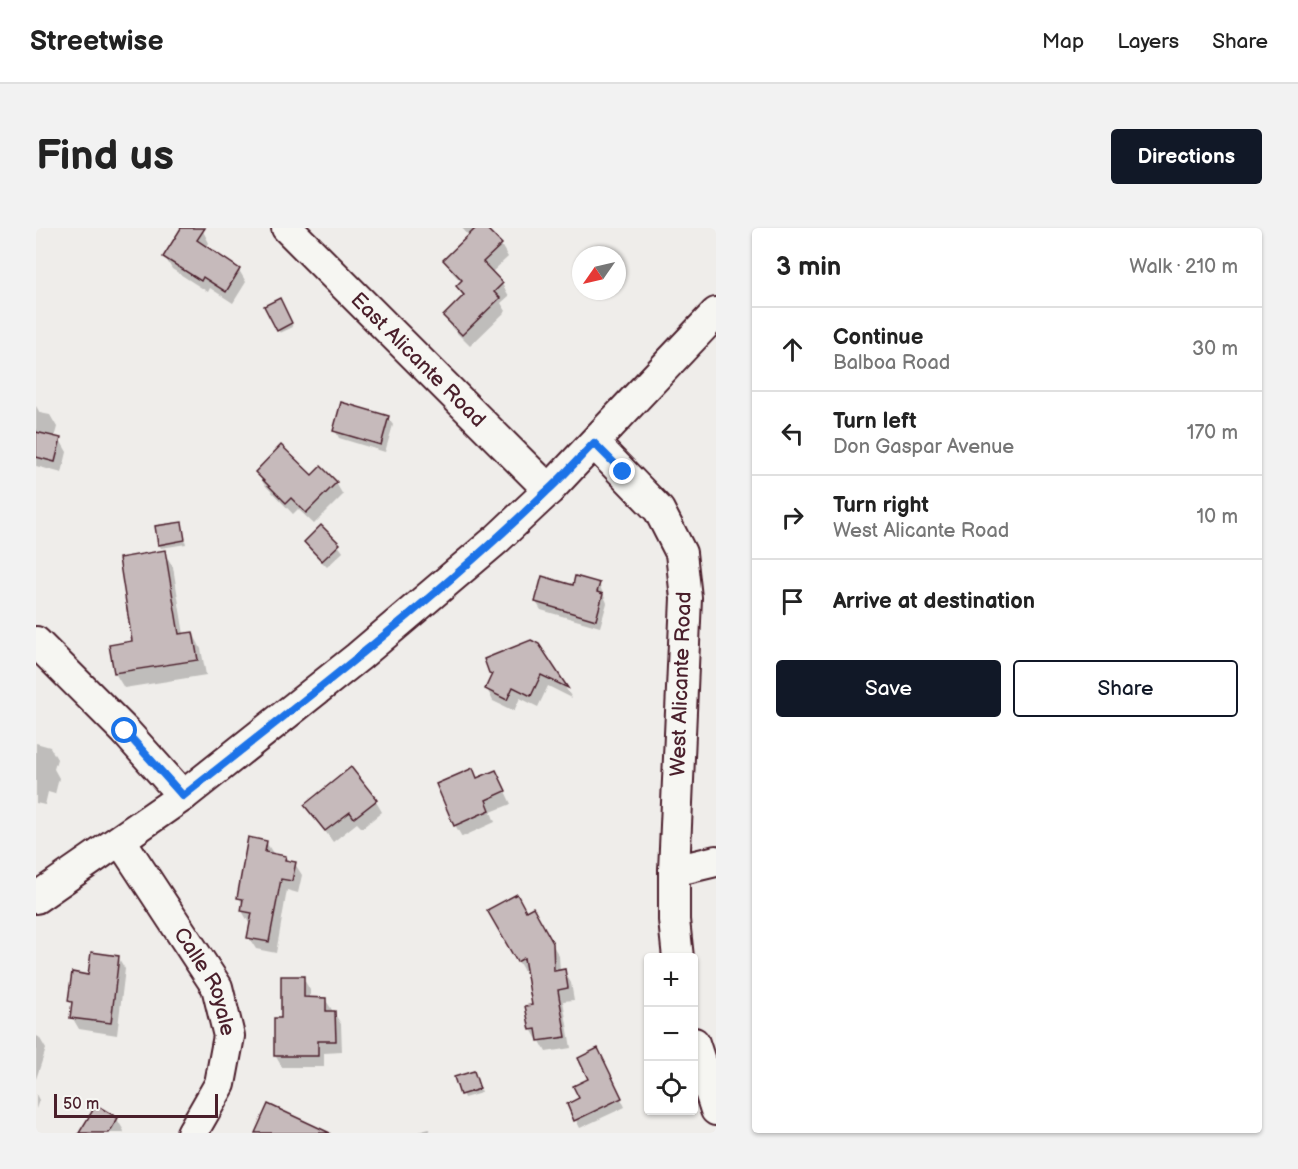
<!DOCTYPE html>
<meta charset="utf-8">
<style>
body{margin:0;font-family:"Balsamiq Sans",sans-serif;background:#f2f2f2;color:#222}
.controls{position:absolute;right:18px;bottom:18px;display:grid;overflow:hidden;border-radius:6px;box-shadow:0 2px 4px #0004}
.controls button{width:54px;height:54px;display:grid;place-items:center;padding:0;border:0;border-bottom:2px solid #e0e0e0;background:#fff;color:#222;font:30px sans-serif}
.compass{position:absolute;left:536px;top:18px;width:54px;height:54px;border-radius:50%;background:#fff;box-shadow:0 2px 4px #0004;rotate:236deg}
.scale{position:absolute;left:18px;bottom:15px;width:164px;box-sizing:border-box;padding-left:6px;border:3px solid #4a1f2b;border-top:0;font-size:16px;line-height:21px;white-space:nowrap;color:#4a1f2b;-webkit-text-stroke:4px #f6f6f2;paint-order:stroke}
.stop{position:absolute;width:18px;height:18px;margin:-14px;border:4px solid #1a73e8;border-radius:50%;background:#fff}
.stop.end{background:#1a73e8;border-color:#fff;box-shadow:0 2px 6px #0008}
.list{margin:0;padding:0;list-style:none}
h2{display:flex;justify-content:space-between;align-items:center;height:78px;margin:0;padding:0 24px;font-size:26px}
h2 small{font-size:20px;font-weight:400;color:#767676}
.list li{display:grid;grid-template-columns:39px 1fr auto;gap:18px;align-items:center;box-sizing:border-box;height:84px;padding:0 24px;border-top:2px solid #e0e0e0}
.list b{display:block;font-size:22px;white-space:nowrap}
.list p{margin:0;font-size:20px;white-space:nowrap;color:#767676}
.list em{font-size:20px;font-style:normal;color:#767676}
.actions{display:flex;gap:12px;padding:18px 24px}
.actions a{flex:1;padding:14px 0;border:2px solid #111827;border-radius:6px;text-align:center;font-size:21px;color:#111827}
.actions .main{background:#111827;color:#fff}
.icon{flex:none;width:33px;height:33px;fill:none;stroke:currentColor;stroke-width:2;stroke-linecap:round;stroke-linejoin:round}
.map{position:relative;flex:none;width:680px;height:905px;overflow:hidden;border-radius:6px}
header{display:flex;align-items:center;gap:36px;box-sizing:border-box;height:84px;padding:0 30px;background:#fff;border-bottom:2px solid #e0e0e0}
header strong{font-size:28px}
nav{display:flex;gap:33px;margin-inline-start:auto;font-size:21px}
.intro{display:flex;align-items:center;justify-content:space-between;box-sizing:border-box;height:144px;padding:0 36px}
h1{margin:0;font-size:42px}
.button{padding:15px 27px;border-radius:6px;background:#111827;color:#fff;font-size:21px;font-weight:700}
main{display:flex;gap:36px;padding:0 36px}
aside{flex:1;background:#fff;border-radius:6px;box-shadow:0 2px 4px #0004}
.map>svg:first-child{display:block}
.shadow{fill:#0003}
.building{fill:#c6babb;stroke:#4a1f2b;stroke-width:1.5}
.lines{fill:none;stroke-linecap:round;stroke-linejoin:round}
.minor-casing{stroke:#4a1f2b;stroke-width:34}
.minor{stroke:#f6f6f2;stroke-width:30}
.route{stroke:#1a73e8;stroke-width:8}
.labels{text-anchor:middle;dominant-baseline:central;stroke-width:5;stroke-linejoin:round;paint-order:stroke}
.street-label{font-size:21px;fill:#4a1f2b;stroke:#f6f6f2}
</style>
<header>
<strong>Streetwise</strong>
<nav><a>Map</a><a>Layers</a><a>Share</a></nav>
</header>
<div class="intro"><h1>Find us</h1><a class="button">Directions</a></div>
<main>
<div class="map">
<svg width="680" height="905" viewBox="0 0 680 905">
<rect width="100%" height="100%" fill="#efedea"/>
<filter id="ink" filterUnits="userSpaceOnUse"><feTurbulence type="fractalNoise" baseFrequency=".0167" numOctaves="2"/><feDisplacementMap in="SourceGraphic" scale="12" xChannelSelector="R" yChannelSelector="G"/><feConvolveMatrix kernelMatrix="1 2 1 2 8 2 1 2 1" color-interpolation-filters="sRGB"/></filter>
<g filter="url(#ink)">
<g class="shadow">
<path d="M147,0h15l5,3 6,12 -3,5 33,22 7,12 -13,21 -23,-15 -2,4 -36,-23 -7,-12z"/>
<path d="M426,0h24l15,17 7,12 -17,16 11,11 7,12 -8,7 5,8 -36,35 -18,-18 -7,-12 19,-18 -7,-12 5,-4 -10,-10 -7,-12 24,-24z"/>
<path d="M243,72l14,27 -13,6 -14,-26z"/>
<path d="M0,178l4,7 10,2 7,12 -3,11 6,2 7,12 -5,21 -26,-7z"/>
<path d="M352,190l5,7 -8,27 -46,-14 -4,-8z"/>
<path d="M221,244l55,6 24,5 7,12 -29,29 -16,-15 -5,5 -29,-30z"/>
<path d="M145,295l5,21 -25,4 -2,-4z"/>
<path d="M270,315l32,2 5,7 -16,15 -17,-17z"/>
<path d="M128,324l9,15 11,68 9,-2 8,16 5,26 -82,13 -9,-15 19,-30z"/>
<path d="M563,356l8,19 -7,24 -59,-17 -5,-8 38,-15z"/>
<path d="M502,417l34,53 -24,-12 -10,21 -18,-9 -6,13 -21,-10 -6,-12 6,-13 -2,-4z"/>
<path d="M0,515l14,4 7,12 -3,10 5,9 -4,16 -7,-2 -3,13 -9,-2z"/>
<path d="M460,544l15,32 -20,8 4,10 -33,15 -7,-12 22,-46z"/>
<path d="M339,572l7,12 -20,16 -5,-5 -24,19 -27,-37z"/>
<path d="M230,614l8,13 11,2 3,5 7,2 7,11 -4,18 -11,-3 -11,63 -20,-4 -7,-11 3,-15h-3l-7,-12 1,-6 -4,-8z"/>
<path d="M496,681l27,47 1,15h4l7,12 3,17 -11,1 8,47 -25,4 -6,-11h-2l-7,-12 3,-23 -6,-34 -3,1 -36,-62 37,2z"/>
<path d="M82,729l7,12 -8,66 -38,-6 -7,-12 1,-10 -3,-6 19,-25z"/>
<path d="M267,750l7,12v9h15l16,25 1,28 -18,1v14h-42l-7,-12 7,-35z"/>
<path d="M0,808l3,1 7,12 -10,30z"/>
<path d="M566,830l23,49 -45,21 -4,-8 5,-21z"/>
<path d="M439,848l6,17 -17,5 -8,-20z"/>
<path d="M0,866l3,6 -3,9z"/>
<path d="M81,891l7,12 -1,2h-43z"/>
<path d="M393,901l2,4h-17z"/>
</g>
<g class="building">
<path d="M145,0h24l-8,12 43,29 -14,23 -23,-15 -2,4 -38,-24z"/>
<path d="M440,0h10l16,16 -19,18 20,21 -9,9 6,6 -38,37 -19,-19 21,-21 -8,-9 6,-6 -19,-20z"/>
<path d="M244,70l12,25 -15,8 -13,-25z"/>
<path d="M305,174l48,14 -8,29 -48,-14z"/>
<path d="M0,204l25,6 -6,24 -19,-5z"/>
<path d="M245,217l31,30 9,-9 16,16 -31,31 -15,-15 -5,5 -31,-31z"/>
<path d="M146,294l3,18 -27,5 -3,-19z"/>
<path d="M285,297l19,19 -18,17 -18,-19z"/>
<path d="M129,322l14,84 14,-2 5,28 -84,13 -5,-28 23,-4 -13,-83z"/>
<path d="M506,348l31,9 2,-9 25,7 -3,9 6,2 -7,26 -61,-18z"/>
<path d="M495,412l8,4 29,44 -27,-13 -10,21 -18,-9 -6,13 -22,-11 7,-15 -3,-1 -5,-14z"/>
<path d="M315,539l26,33 -23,18 -4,-6 -25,19 -21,-26z"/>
<path d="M437,540l4,10 19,-8 10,21 -20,9 4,10 -36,16 -18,-42z"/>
<path d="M212,609l19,4 -2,11 21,4 -1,4 11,2 -4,19 -11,-2 -12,63 -22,-4 5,-25 -11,-2 2,-12 -6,-1z"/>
<path d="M481,666l9,17 7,-4 20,36 1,28 11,-2 3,19 -10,2 8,47 -28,4 -2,-12 -6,1 -5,-24 7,-1 -8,-47 -7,4 -30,-52z"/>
<path d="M55,724l28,4 -8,67 -41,-5 2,-16 -4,-1 4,-29 16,3z"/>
<path d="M245,748h23v21l22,1v13h9l1,30h-18v15h-44v-38h7z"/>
<path d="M562,820l24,50 -48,23 -7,-17 12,-6 -6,-12 15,-7 -10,-21z"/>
<path d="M438,843l6,18 -20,6 -6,-18z"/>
<path d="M232,876l62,29h-75z"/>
<path d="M60,877l22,13 -9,15h-30z"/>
</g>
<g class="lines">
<g class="minor-casing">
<g id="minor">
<path id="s1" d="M251,0l262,262"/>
<path d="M558,215l65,67 22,43 5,45 -12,273v49l4,38"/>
<path d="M0,414l89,89 58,65"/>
<path id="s2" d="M85,613l96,146 12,49 -9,48 -28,49"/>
<path d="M638,643l42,-10"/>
<path d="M0,670l147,-102 175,-139 139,-118 52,-49 167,-177"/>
<path d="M658,815l22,67"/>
</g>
</g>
<use href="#minor" class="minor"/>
</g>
</g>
<g class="lines" filter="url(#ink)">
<path class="route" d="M89,503l58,65c124,-98 249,-194 363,-304 17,-15 32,-33 48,-49l29,29"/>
</g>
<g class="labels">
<g class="street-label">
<text stroke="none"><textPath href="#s1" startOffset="186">East Alicante Road</textPath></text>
<text transform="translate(645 456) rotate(-88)">West Alicante Road</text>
<text stroke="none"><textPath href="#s2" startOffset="165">Calle Royale</textPath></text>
</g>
</g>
</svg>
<div class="controls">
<button>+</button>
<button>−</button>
<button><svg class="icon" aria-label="locate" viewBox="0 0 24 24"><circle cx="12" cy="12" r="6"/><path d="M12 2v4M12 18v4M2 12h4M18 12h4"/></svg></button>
</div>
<svg class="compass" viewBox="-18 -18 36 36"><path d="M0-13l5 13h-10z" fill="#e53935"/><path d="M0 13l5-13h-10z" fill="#767676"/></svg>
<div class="scale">50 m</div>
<div class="stop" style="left:89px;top:503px"></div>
<div class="stop end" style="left:587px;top:244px"></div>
</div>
<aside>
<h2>3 min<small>Walk · 210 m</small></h2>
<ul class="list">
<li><svg class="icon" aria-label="ahead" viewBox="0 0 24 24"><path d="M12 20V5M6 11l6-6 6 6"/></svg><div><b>Continue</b><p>Balboa Road</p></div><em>30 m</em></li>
<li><svg class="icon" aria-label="left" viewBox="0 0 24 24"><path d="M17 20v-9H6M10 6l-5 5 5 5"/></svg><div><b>Turn left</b><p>Don Gaspar Avenue</p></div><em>170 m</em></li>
<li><svg class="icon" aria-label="right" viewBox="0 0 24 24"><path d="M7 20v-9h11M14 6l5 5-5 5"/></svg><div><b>Turn right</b><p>West Alicante Road</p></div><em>10 m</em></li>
<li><svg class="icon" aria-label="arrive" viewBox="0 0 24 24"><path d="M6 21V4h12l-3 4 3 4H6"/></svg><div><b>Arrive at destination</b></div></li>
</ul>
<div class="actions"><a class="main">Save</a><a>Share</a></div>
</aside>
</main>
